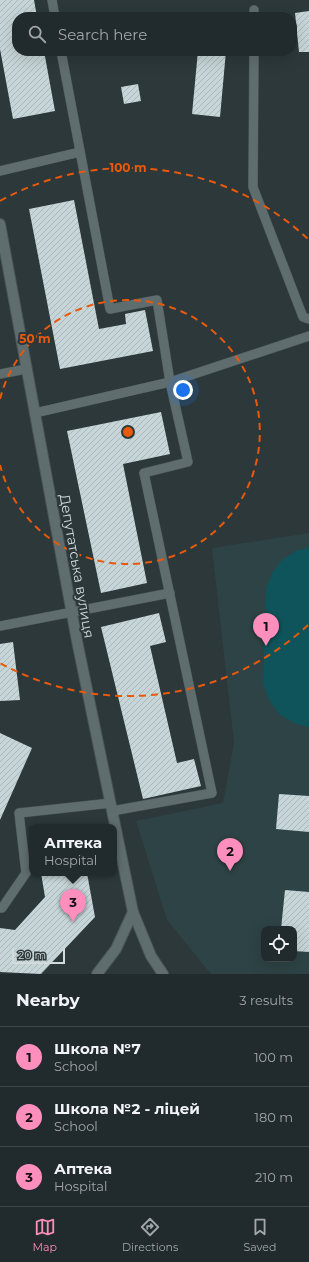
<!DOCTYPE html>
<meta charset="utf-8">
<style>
body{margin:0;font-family:Montserrat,sans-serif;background:#293234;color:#f1f3f6}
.controls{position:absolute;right:12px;bottom:12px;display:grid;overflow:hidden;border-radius:8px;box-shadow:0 4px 16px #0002}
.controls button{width:36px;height:36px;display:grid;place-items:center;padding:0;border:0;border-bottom:1px solid #3e4648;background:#212a2c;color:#f1f3f6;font:20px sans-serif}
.scale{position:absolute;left:12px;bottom:10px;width:53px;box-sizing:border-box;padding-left:4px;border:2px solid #d3dadb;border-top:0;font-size:11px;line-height:14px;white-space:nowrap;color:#d3dadb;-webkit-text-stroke:3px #2c383a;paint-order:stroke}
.you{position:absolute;left:183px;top:390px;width:14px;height:14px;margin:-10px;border:3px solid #fff;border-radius:50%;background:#1a73e8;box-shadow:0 0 0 6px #1a73e833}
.badge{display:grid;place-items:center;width:26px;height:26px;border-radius:50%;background:#fe8ebc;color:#111;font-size:13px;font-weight:700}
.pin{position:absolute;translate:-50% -33px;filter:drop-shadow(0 1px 2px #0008)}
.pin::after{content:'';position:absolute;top:21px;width:14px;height:12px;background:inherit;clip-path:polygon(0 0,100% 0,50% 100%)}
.popup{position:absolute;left:29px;top:824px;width:88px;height:52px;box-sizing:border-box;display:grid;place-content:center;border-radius:8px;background:#212a2c;filter:drop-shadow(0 1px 3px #0005);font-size:13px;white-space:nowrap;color:#a2a7a9}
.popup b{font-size:15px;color:#f1f3f6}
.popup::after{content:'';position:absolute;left:50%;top:100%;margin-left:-8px;border:8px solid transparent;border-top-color:#212a2c}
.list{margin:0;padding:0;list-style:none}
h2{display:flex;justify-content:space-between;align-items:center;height:52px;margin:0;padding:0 16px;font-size:17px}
h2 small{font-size:13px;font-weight:400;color:#a2a7a9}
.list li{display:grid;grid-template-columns:26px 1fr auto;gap:12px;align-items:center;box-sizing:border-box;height:60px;padding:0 16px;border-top:1px solid #3e4648}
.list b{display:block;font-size:15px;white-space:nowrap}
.list p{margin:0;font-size:13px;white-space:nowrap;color:#a2a7a9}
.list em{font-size:13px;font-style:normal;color:#a2a7a9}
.icon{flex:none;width:22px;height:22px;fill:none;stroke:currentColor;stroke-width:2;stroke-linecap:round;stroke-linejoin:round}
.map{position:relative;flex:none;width:309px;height:974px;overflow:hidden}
.search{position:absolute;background:#212a2c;box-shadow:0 4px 16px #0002;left:12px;right:12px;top:12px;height:44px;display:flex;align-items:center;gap:10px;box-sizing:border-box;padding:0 14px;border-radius:16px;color:#a2a7a9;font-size:15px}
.sheet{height:232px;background:#212a2c}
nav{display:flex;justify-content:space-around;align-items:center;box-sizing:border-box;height:56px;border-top:1px solid #3e4648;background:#212a2c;font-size:11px;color:#a2a7a9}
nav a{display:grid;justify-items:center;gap:2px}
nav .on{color:#fe8ebc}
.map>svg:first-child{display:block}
.built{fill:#2e4345;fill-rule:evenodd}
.garden{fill:#0f545a}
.building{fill:url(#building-hatch)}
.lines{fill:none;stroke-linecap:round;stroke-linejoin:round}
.lane-casing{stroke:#495455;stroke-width:10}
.secondary-casing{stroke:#495455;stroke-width:12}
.lane{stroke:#606d6f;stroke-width:9}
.secondary{stroke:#606d6f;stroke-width:10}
.ring{fill:none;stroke:#e8590c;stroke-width:2;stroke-dasharray:7 5}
.labels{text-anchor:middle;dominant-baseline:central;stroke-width:4;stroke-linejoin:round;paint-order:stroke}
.street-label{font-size:14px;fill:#d3dadb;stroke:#2c383a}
.centre{fill:#e8590c;stroke:#2c383a;stroke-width:2}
.ring-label{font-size:12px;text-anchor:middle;font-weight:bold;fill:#e8590c;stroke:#2c383a;stroke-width:4;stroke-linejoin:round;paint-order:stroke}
</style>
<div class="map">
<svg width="309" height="974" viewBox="0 0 309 974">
<defs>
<pattern id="building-hatch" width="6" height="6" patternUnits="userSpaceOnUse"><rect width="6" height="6" fill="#c6d5d7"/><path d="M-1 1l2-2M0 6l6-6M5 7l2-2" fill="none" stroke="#abb7b9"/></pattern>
</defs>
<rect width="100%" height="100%" fill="#2c383a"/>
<path class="built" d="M309,533v441h-98l-44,-54 -31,-99 87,-18 11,-60 -22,-195zM264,929h30v30h-30z"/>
<path class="garden" d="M309,547v180l-13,-3 -16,-9 -11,-15 -6,-17 3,-94 6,-16 10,-13 14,-9z"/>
<g class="building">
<path d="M0,0h34l3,17h-20v34h27l11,60 -42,8 -13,-70z"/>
<path d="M309,11v41h-10l-4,-39z"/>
<path d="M198,51h28l-6,66 -28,-3z"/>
<path d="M138,84l3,17 -17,3 -3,-17z"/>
<path d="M74,200l25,129 27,-5 -1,-10 20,-4 8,41 -93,18 -31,-160z"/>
<path d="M161,412l9,42 -47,10 24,119 -46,10 -34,-162z"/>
<path d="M159,613l7,29 -16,4 27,117 17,-4 7,27 -58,13 -42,-172z"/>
<path d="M13,642l7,58 -20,1v-57z"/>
<path d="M0,733l32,15 -32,72z"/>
<path d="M279,794l30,2v36l-33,-3z"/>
<path d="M41,873h46l8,44 -54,57 -41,-2v-44l15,2 30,-33z"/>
<path d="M285,890l24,2v60l-15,-1v-22h-13z"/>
</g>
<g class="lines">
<g class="lane-casing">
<g id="lane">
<path d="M52,0l3,17"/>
<path d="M254,17v-7"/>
<path d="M61,51l49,258 47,-9 13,82 18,80 -44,11 68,320 -100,18"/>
<path d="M254,51l-1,136 50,130 6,2"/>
<path d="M0,171l80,-19"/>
<path d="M0,374l26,-5"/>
<path d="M35,413l135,-31 139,-46"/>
<path d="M0,626l170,-33"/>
<path d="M0,908h2l24,-35 -7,-60 92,-10"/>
</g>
</g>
<g class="secondary-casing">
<g id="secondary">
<path d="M0,224l77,417 56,271 18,44 12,18"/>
<path d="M97,974l19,-25 17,-37"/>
</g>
</g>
<use href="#lane" class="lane"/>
<use href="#secondary" class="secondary"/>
</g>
<g class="ring">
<path d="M0 399A132 132 0 1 1 0 465"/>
<path d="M308 625A264 264 0 0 1 0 663M0 201A264 264 0 0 1 308 239"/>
</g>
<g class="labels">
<g class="street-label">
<text transform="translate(77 566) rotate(80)">Депутатська вулиця</text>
</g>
</g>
<circle cx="128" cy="432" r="6" class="centre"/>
<g class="ring-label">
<text x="128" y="172">100 m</text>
<text x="35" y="343">50 m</text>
</g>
</svg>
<div class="controls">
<button><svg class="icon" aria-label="locate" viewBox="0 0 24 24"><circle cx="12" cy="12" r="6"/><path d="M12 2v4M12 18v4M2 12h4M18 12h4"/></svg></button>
</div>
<div class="scale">20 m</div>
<div class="you"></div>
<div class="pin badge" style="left:266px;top:646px">1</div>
<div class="pin badge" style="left:230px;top:871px">2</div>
<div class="pin badge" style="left:73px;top:922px">3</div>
<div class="popup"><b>Аптека</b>Hospital</div>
<div class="search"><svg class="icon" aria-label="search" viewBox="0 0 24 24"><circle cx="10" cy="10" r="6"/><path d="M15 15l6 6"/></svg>Search here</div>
</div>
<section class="sheet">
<h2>Nearby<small>3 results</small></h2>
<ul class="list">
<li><span class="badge">1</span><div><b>Школа №7</b><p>School</p></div><em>100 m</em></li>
<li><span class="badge">2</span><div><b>Школа №2 - ліцей</b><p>School</p></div><em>180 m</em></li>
<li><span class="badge">3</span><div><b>Аптека</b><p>Hospital</p></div><em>210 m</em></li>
</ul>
</section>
<nav>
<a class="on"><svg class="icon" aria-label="map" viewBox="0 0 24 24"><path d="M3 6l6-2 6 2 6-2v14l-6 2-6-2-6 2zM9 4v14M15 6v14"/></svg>Map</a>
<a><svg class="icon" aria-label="directions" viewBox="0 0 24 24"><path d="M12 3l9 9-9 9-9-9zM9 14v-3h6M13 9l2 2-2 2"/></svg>Directions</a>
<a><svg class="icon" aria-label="saved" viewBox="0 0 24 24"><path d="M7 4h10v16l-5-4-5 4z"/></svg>Saved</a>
</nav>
